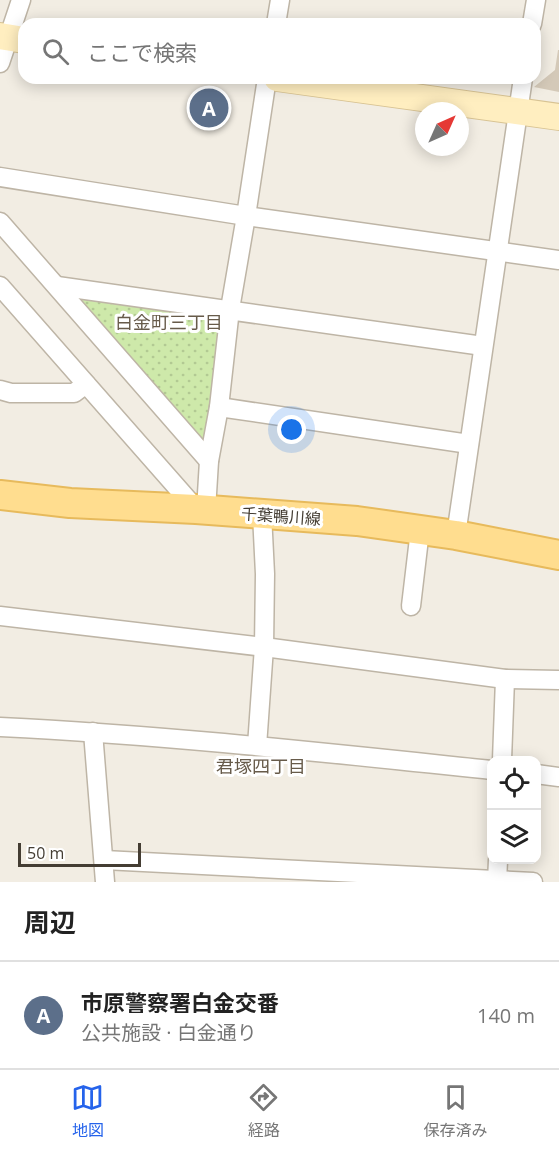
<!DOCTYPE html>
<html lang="ja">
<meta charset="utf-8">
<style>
body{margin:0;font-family:"Open Sans","Noto Sans JP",sans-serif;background:#f6f6f6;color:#222}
.controls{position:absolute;right:18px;bottom:18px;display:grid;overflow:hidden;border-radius:12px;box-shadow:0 3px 15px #0003}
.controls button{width:54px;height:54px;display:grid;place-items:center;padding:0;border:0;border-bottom:2px solid #e0e0e0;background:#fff;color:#222;font:30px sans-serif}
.compass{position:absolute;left:415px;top:102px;width:54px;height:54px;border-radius:50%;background:#fff;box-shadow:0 3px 15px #0003;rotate:45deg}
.scale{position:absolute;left:18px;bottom:15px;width:123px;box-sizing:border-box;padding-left:6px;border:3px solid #443d33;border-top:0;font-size:16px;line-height:21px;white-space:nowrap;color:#443d33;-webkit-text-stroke:4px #fff;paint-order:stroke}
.you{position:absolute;left:292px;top:430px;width:21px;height:21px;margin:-15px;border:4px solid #fff;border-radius:50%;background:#1a73e8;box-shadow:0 0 0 9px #1a73e833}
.badge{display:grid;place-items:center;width:39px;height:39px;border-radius:50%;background:#2563eb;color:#fff;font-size:20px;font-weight:700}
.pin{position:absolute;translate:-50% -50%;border:3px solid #fff;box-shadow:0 2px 6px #0006}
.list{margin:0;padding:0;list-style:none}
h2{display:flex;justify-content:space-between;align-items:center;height:78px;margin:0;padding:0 24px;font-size:26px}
h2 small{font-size:20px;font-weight:400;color:#767676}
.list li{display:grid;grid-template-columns:39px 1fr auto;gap:18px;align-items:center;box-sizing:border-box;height:108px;padding:0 24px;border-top:2px solid #e0e0e0}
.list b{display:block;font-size:22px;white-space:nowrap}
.list p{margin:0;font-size:20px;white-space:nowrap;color:#767676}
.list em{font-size:20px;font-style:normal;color:#767676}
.icon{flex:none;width:33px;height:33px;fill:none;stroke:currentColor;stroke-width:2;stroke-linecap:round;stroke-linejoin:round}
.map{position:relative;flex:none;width:559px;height:882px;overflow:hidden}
.search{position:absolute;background:#fff;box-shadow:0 3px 15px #0003;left:18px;right:18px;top:18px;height:66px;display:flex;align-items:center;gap:15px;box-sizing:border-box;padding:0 21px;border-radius:18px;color:#767676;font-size:22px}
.sheet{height:186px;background:#fff}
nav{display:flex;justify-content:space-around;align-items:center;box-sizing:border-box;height:84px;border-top:2px solid #e0e0e0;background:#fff;font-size:16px;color:#767676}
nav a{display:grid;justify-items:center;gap:3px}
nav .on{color:#2563eb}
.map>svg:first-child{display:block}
.park{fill:url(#park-dots)}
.building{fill:#d4c9b8}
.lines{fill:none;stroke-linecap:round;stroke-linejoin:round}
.street-casing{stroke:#beb5a6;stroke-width:21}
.secondary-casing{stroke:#d8c393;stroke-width:28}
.primary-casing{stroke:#e7ba5c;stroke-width:32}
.street{stroke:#fff;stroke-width:18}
.secondary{stroke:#ffeec0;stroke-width:26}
.primary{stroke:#ffdd8f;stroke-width:28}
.labels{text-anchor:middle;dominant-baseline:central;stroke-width:6;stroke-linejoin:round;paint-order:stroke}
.street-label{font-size:16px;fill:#443d33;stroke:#fff}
.neighbourhood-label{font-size:18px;fill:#675b4a;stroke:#fff}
</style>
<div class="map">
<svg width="559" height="882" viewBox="0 0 559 882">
<defs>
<pattern id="park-dots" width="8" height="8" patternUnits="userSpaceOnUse" patternTransform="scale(1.5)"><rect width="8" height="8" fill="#cee9aa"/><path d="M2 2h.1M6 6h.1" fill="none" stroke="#b2c993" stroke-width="1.8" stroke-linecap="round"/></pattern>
</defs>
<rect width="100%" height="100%" fill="#f2ede3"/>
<path class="park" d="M57,286l173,23 -21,152z"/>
<path class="building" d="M558,50h1v42l-25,-5 21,-17z"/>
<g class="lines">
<g class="street-casing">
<g id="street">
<path d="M276,24l4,-24"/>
<path d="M532,24l4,-24"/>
<path d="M0,63l21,-63"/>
<path d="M0,177l246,39 313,44"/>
<path d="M0,222l209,239"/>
<path d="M0,286l196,223"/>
<path d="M57,286l426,60"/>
<path d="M0,390l11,3h63l12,-9"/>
<path d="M219,407l250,37"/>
<path d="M206,510l3,-49 10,-54 11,-98 16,-93 21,-138"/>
<path d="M456,535l67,-457"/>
<path d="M411,606l9,-76"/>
<path d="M0,616l264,31 241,32 54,1"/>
<path d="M0,727c164,8 328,26 492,43"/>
<path d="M93,732l12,150"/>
<path d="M257,746l7,-99 1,-73 -3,-60"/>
<path d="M502,760l3,-81"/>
<path d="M536,774l23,3"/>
<path d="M104,860l429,22"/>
<path d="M497,882l1,-22"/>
</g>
</g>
<g class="secondary-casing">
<g id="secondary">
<path d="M0,36l24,4"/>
<path d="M277,78l282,39"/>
</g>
</g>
<g class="primary-casing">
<path id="primary" d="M0,495l70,8 126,6 161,12 99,14 103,20"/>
</g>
<use href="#street" class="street"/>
<use href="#secondary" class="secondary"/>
<use href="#primary" class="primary"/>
</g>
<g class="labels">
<g class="street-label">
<text transform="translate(281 516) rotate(4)">千葉鴨川線</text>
</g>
<g class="neighbourhood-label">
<text x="169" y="322">白金町三丁目</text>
<text x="261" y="766">君塚四丁目</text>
</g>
</g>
</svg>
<div class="controls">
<button><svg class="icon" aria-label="locate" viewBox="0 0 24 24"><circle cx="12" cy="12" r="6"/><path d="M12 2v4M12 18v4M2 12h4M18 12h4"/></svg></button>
<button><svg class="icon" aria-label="layers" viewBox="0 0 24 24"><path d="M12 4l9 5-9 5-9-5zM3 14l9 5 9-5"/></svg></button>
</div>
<svg class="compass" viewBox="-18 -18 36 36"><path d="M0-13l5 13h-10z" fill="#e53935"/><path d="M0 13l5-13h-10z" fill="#767676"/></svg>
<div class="scale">50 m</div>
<div class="you"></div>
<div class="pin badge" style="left:209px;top:108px;background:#5c6f8a">A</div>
<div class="search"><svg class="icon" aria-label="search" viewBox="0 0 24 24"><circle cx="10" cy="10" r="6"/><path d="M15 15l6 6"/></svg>ここで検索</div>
</div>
<section class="sheet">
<h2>周辺<small></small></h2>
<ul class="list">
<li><span class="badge" style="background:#5c6f8a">A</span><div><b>市原警察署白金交番</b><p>公共施設 · 白金通り</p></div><em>140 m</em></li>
</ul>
</section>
<nav>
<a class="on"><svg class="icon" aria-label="map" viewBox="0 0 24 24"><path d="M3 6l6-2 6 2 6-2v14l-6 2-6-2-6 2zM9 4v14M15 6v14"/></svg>地図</a>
<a><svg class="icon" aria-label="directions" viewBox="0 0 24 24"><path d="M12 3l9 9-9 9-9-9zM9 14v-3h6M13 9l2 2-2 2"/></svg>経路</a>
<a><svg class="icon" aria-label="saved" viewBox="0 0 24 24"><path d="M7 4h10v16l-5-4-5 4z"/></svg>保存済み</a>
</nav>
